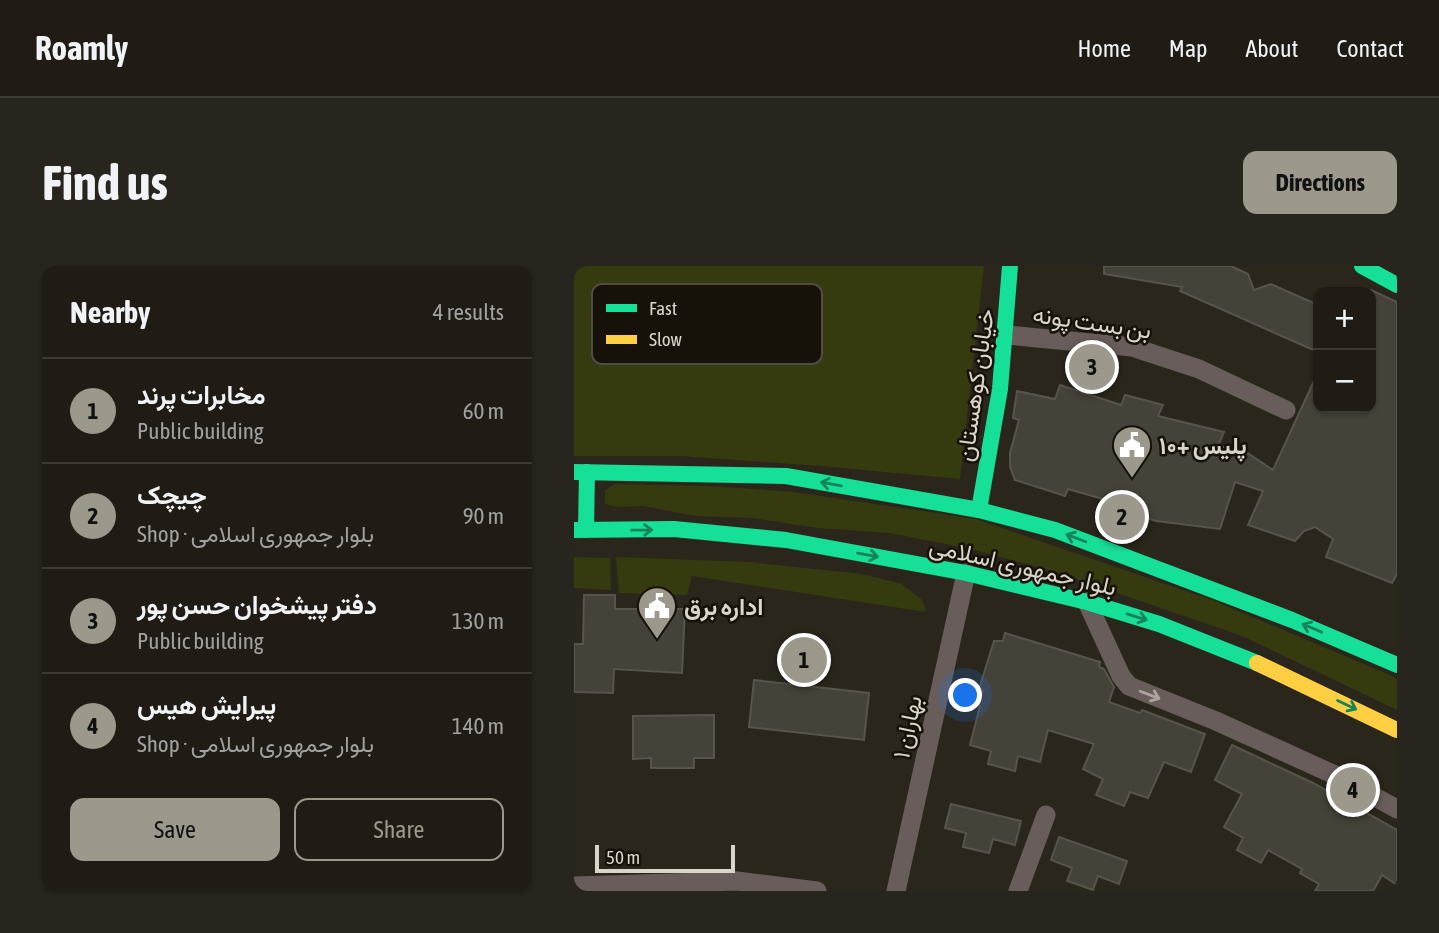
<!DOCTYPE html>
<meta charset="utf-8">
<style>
body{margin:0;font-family:"Asap Condensed",Vazirmatn,sans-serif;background:#28251e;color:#f1f3f6}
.controls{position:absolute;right:21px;top:21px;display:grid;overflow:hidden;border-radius:14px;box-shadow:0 2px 5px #0004}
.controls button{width:63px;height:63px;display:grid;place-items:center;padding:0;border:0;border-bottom:2px solid #3d3a34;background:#201c15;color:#f1f3f6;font:35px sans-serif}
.scale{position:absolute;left:21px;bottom:18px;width:140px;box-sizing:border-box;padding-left:7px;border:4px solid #dad5c9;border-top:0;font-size:19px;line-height:24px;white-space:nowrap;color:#dad5c9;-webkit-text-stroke:5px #16120a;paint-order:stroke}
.you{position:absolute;left:392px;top:430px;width:24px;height:24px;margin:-18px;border:5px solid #fff;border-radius:50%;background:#1a73e8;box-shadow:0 0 0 10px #1a73e833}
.badge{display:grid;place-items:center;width:46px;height:46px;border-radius:50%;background:#9d988c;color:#111;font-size:23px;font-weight:700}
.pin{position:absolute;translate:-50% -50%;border:4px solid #fff;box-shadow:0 2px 7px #0006}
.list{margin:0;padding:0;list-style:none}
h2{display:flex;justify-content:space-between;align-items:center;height:91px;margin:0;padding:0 28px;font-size:30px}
h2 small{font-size:23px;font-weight:400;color:#a2a1a0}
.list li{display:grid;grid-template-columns:46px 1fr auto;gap:21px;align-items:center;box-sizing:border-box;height:105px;padding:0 28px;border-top:2px solid #3d3a34}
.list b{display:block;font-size:26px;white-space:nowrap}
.list p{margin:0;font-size:23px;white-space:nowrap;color:#a2a1a0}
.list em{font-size:23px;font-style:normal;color:#a2a1a0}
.actions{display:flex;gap:14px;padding:21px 28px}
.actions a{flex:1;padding:16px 0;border:2px solid #9d988c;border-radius:14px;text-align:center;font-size:24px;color:#9d988c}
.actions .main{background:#9d988c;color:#111}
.map{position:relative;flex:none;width:823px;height:625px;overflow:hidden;border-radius:14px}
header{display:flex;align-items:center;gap:42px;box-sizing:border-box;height:98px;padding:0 35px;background:#201c15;border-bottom:2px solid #3d3a34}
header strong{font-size:33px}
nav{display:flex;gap:38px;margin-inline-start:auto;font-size:24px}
.intro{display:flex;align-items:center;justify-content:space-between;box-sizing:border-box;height:168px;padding:0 42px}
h1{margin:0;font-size:49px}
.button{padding:18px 32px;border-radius:14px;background:#9d988c;color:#111;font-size:24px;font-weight:700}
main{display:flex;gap:42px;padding:0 42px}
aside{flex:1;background:#201c15;border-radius:14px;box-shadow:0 2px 5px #0004}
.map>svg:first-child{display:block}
.green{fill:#353a0f}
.building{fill:#454239;stroke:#58544b;stroke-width:2}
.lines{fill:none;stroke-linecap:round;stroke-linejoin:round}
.street{stroke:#685d5b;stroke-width:19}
.fast{stroke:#16e098;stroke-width:16}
.slow{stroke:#ffcf43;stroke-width:16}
.oneway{stroke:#168358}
.oneway2{stroke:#aca59d}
.labels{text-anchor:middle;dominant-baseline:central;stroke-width:5;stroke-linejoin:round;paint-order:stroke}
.street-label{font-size:24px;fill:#dad5c9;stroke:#16120a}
.poi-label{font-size:24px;font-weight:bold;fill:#dad5c9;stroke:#16120a;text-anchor:start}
.key{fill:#16120a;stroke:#514c43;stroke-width:2}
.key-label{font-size:19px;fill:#dad5c9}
</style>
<header>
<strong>Roamly</strong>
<nav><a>Home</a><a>Map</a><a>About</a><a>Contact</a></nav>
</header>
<div class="intro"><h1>Find us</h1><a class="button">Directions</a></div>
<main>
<aside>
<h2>Nearby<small>4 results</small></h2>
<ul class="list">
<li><span class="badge">1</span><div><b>مخابرات پرند</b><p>Public building</p></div><em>60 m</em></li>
<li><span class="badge">2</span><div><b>چیچک</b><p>Shop · بلوار جمهوری اسلامی</p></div><em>90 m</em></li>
<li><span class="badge">3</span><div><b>دفتر پیشخوان حسن پور</b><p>Public building</p></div><em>130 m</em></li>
<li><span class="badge">4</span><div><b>پیرایش هیس</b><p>Shop · بلوار جمهوری اسلامی</p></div><em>140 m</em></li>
</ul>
<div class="actions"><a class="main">Save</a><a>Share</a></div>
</aside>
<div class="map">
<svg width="823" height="625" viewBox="0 0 823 625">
<rect width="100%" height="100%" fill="#2b261c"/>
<g class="green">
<path d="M0,0h410l-24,213 -140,-13 -139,-10h-107z"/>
<path d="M40,218l96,2 84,6 182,27 239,82 172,73 10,5v31l-155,-74 -186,-64 -85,-23 -82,-16 -72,-5 -65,-10 -57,-2 -52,-10 -26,1 -12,-3v-13z"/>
<path d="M0,291l36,1 1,32 -37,-2z"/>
<path d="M42,291l133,5 113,12 40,10 20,16 4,12 -234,-36 -5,19 -68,-2z"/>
</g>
<g class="building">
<path d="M530,0h127l17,8 6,16 17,-6 47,21v47l-138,-61 2,-4 -78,-13z"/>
<path d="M797,24l26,12v272l-5,9 -66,-26 7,-18 -18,-12 -11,4 -9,10 -47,-16 15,-34 -28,-9 -15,47 -64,-8 -23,-7 1,-6 -66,-19 -3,7 -50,-16 -5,-13v-14l9,-33 -6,-2 4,-27 38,8 5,-14 61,20 4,-10 38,10 -5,11 66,16 -6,14 28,6 27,18 45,-98v36h53z"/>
<path d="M10,329h31v14h70l-3,64 -68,-4 -1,24 -39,-1v-48h9z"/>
<path d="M431,367l95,29 -1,5 5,2 10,18 -5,15 31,11 2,-3 63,24 -14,38 -27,-10 -16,36 -18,-6 -6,14 -28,-11 7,-16 -20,-10 11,-25 -46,-14 -8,32 -22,-6 -3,15 -27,-7 3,-13 -21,-6 10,-39 -2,-1 5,-15 -4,-1 15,-48h9z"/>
<path d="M180,414l115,13 -5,47 -115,-13z"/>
<path d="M140,449v43h-20v10h-43v-10l-18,1v-43z"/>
<path d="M658,479l81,38 84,47v55l-15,-10 -9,16h-58l4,-7 -19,-11 2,-4 -34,-19 -7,13 -24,-13 6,-12 -19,-11 18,-33 -27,-14z"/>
<path d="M377,538l70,17 -6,24 -22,-6 -4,14 -26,-6 3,-14 -21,-5z"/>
<path d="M485,571l68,24 -8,23 -21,-8 -5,14 -26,-9 5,-13 -21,-8z"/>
</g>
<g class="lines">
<g class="street">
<path d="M433,69l125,12 67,22 87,41"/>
<path d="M513,336l34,74 8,10 87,35 119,54 62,34"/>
<path d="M0,620l163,-5 80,10"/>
<path d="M322,625l70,-318"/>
<path d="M444,625l28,-76"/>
</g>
<g class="fast">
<path d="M788,0l35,19"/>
<path d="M0,206l212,4 193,34 76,20 237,90 105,45"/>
<path d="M405,244l21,-121 10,-123"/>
<path d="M0,264l100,-1 112,11 180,33 121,29 72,22 98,39"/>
<path d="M12,264l1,-58"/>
</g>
<path class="slow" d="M683,397l140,67"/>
</g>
<defs><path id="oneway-shaft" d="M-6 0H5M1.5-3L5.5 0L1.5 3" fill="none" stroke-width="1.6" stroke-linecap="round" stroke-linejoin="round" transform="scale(1.75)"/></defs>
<g class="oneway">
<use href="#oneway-shaft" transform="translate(257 218) rotate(-170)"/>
<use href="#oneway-shaft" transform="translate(68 264) rotate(-1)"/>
<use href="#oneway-shaft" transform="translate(502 272) rotate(-159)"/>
<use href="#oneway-shaft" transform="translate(294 289) rotate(10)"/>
<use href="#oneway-shaft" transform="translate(563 351) rotate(17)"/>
<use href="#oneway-shaft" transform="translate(738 362) rotate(-157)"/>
<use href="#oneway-shaft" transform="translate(773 439) rotate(26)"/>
</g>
<use class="oneway2" href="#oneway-shaft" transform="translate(576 429) rotate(21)"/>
<defs>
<g id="civic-pin" transform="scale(2.0125)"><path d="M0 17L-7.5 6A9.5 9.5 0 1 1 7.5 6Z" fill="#9d988c" stroke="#16120a"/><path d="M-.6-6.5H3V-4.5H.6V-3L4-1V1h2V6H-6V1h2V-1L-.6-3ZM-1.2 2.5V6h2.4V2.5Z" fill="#fff"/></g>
</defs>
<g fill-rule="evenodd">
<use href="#civic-pin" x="558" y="179"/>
<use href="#civic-pin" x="83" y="340"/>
</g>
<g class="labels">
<g class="street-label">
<text transform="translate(518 56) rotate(8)">بن بست پونه</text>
<text transform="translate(401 119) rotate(-82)">خیابان کوهستان</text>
<text transform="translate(449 300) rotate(13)">بلوار جمهوری اسلامی</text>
<text transform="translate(333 461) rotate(-78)">بهاران ۱</text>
</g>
<g class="poi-label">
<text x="585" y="179">پلیس +۱۰</text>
<text x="110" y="340">اداره برق</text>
</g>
</g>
<rect x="18" y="18" width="230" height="80" rx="10" class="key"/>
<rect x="32" y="38" width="31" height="8" fill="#16e098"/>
<rect x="32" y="69" width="31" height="9" fill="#ffcf43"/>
<g class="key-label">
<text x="75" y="49">Fast</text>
<text x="75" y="80">Slow</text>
</g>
</svg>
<div class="controls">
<button>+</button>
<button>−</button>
</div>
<div class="scale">50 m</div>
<div class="you"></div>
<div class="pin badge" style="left:230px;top:394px">1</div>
<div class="pin badge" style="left:548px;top:251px">2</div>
<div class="pin badge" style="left:518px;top:101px">3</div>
<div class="pin badge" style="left:779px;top:524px">4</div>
</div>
</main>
